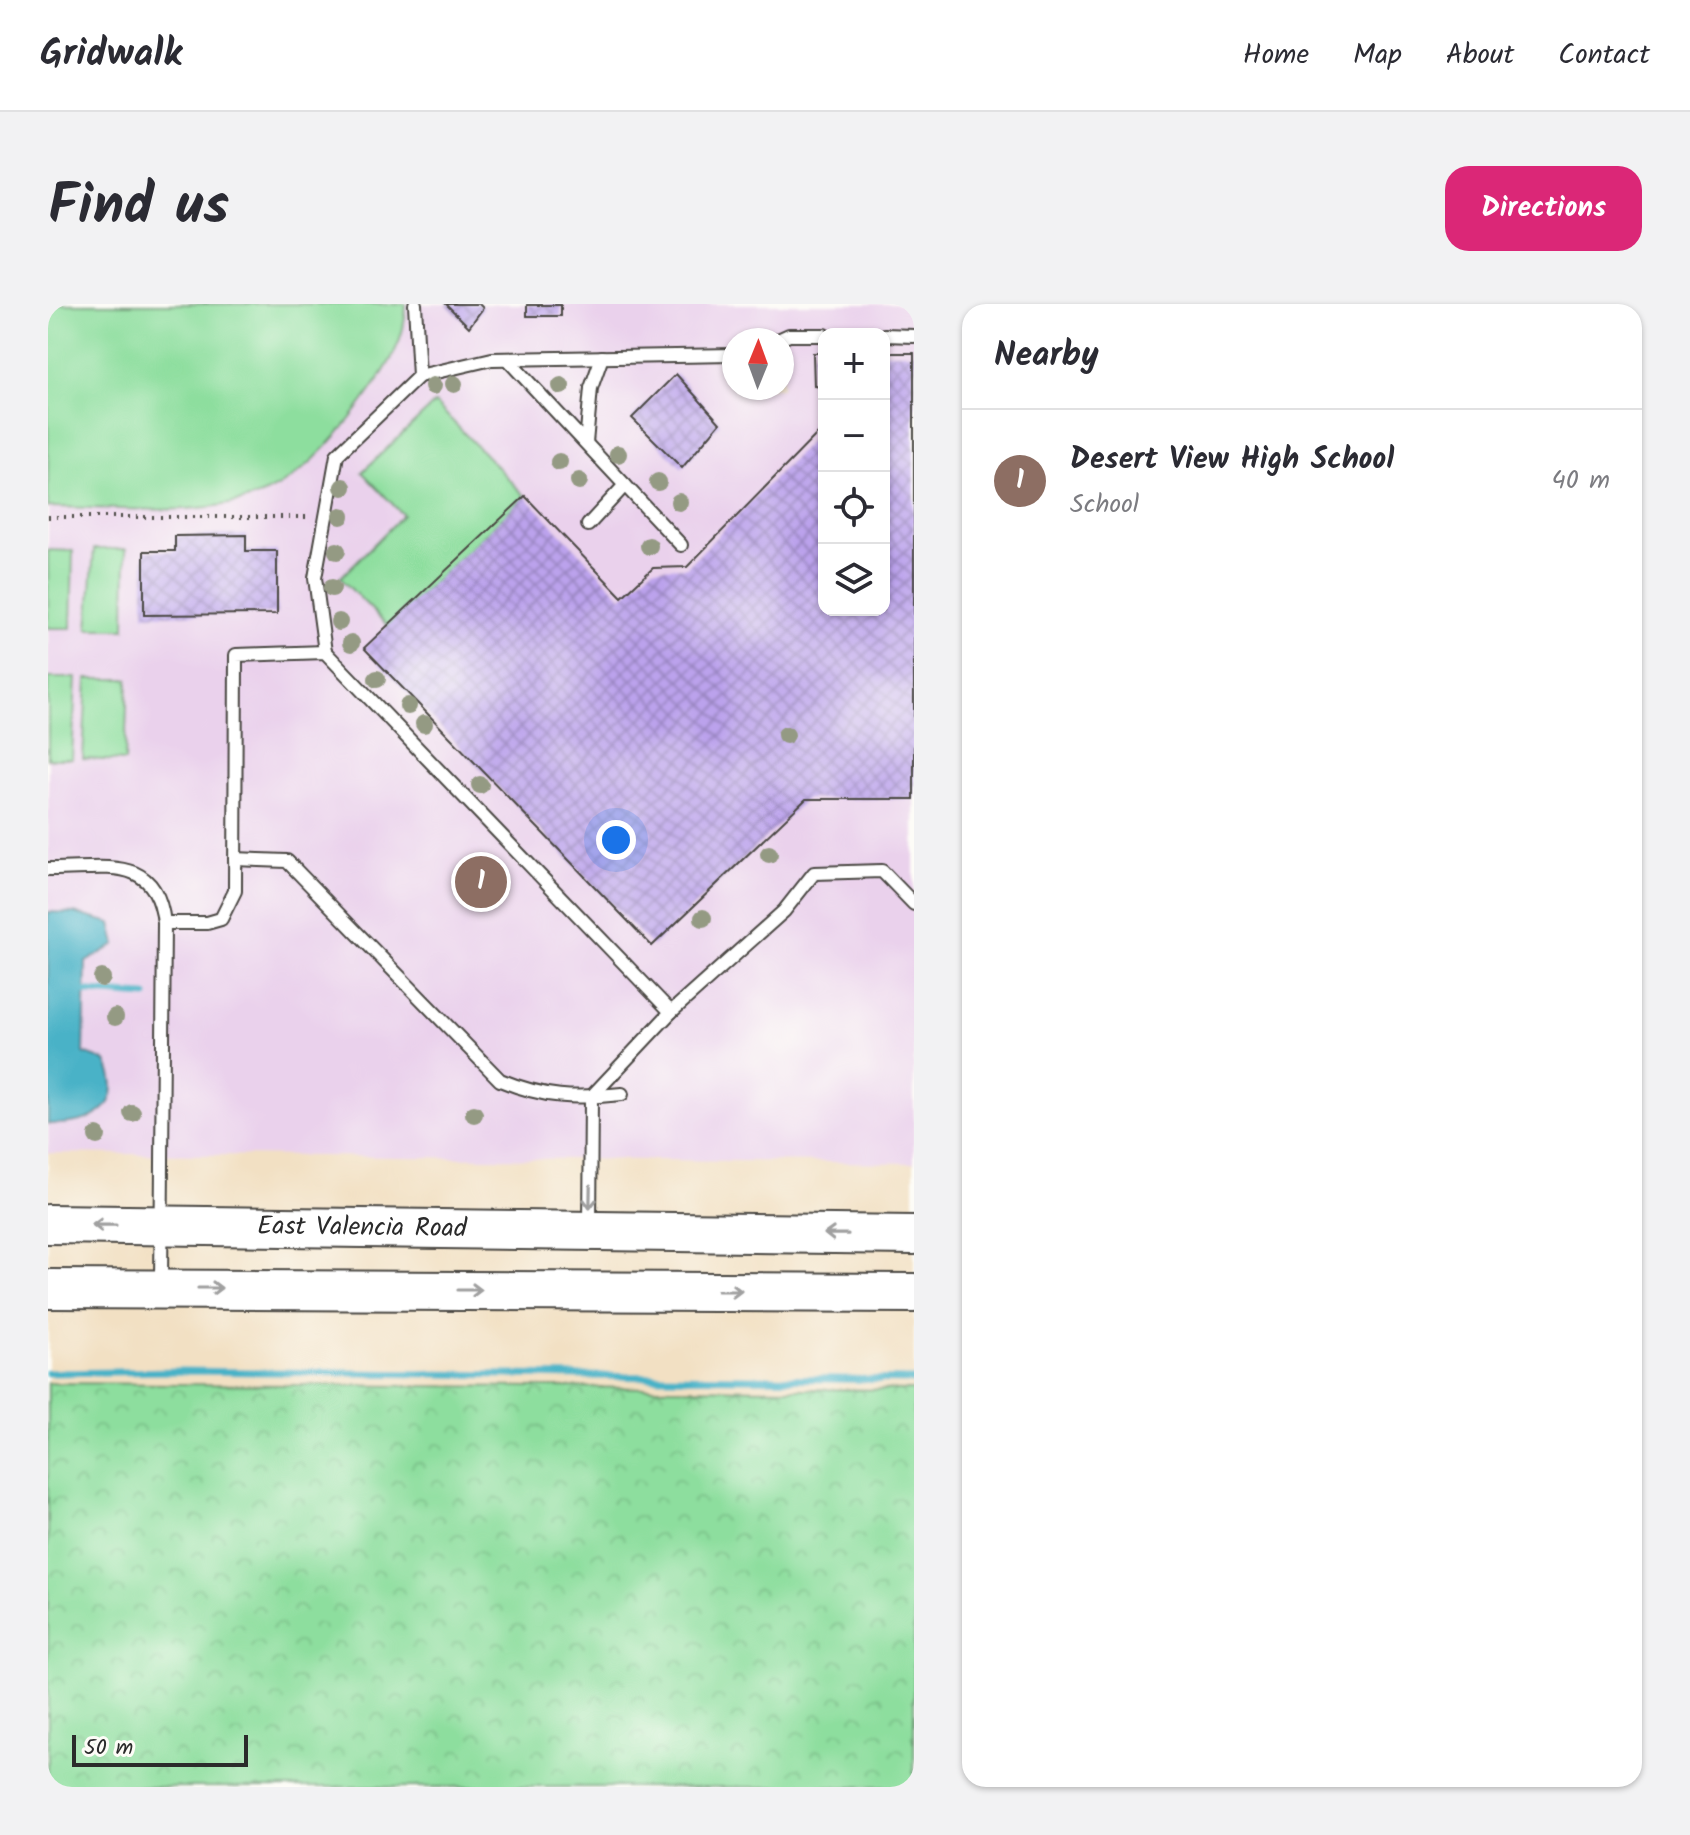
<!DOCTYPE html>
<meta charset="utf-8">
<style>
body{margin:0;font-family:Kalam,sans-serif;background:#f2f2f3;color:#2b2b33}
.controls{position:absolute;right:24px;top:24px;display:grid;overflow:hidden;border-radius:16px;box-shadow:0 2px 6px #0004}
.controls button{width:72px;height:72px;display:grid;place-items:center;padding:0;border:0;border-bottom:2px solid #e1e1e2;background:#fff;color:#2b2b33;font:40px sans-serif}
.compass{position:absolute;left:674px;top:24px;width:72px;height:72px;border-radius:50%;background:#fff;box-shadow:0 2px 6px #0004;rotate:1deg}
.scale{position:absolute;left:24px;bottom:20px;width:176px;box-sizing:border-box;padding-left:8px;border:4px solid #2b2b2b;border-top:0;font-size:22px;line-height:28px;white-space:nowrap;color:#2b2b2b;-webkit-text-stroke:6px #fdfcf7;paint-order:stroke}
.you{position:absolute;left:568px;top:536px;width:28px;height:28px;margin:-20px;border:6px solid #fff;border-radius:50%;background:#1a73e8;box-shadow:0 0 0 12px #1a73e833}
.badge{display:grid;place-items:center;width:52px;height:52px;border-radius:50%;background:#db2777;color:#fff;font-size:26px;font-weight:700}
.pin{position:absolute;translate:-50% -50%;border:4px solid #fff;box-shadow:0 2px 8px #0006}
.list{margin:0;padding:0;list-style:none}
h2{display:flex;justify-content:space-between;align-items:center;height:104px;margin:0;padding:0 32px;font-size:34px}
h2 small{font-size:26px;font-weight:400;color:#7c7c81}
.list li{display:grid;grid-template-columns:52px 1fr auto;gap:24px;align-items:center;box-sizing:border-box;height:144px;padding:0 32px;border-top:2px solid #e1e1e2}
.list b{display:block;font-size:30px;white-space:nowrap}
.list p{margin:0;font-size:26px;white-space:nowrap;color:#7c7c81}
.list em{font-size:26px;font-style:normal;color:#7c7c81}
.icon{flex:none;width:44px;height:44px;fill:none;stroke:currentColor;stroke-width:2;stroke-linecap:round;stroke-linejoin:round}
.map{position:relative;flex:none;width:866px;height:1483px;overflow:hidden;border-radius:24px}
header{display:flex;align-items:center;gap:48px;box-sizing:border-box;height:112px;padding:0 40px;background:#fff;border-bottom:2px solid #e1e1e2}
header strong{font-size:38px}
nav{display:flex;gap:44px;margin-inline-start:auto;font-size:28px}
.intro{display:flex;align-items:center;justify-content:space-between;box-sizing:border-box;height:192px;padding:0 48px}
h1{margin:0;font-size:56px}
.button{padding:20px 36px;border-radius:24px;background:#db2777;color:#fff;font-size:28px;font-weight:700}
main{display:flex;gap:48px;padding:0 48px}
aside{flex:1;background:#fff;border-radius:24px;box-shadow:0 2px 6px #0004}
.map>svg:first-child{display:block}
.built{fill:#ead1ec;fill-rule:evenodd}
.park{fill:url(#park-crowns);stroke:#5c8464;stroke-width:2}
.garden{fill:#8dde9e;stroke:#5c8464;stroke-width:2}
.water{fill:#49b2c7;stroke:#3a6e79;stroke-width:2}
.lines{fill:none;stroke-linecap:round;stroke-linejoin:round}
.stream{stroke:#49b2c7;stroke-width:7}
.building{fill:url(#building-cross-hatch)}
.lane-casing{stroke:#494642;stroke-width:16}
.primary-casing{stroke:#494642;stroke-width:42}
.path{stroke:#494642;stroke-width:4;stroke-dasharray:2 6;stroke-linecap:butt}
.lane{stroke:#fff;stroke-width:12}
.primary{stroke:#fff;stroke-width:38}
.tree{fill:#949a83}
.oneway{stroke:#a0a0a0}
.labels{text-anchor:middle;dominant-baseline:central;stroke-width:8;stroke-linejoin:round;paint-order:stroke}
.street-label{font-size:26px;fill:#2b2b2b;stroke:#fdfcf7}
</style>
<header>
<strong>Gridwalk</strong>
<nav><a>Home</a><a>Map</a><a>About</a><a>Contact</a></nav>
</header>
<div class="intro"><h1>Find us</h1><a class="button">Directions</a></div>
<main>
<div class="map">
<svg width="866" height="1483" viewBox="0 0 866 1483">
<defs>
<pattern id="park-crowns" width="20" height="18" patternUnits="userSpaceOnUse" patternTransform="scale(2)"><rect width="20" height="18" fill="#8dde9e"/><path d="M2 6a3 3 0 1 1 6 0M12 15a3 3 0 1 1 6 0" fill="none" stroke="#7abf88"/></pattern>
<pattern id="building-cross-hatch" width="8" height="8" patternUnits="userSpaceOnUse" patternTransform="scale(2)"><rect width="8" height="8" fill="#bba2ec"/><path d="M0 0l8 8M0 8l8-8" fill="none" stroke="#9884bf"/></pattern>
</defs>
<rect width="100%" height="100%" fill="#fdfcf7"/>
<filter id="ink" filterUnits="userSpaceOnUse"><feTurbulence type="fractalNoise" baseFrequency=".0125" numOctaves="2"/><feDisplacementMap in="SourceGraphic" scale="16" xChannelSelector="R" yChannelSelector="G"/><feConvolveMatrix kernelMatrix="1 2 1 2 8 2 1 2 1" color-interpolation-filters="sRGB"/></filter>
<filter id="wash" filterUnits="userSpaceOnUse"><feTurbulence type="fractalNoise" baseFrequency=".006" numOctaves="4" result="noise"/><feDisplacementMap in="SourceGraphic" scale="32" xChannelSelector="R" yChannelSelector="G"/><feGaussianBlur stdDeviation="1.8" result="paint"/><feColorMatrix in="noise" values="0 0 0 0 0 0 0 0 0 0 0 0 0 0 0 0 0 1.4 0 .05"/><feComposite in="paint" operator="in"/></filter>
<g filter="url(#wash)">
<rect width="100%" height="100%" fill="#f2e0c3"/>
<path class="built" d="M0,0h866v859l-866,-10zM776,30h60v276h-60zM686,36h48v48h-48z"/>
<path class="park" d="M0,1079l866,7v397h-866z"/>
<g class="garden">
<path d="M0,0h358c0,39 -21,67 -43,98 -24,33 -59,74 -97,91 -60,26 -153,14 -218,14z"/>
<path d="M387,99l90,93 -137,130 -48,-48 63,-63 -41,-43z"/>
<path d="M46,245h32l-1,80h-37z"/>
<path d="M0,246l25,1 -2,77h-23z"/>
<path d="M0,374h28l-4,81h-24z"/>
<path d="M39,375h41l-3,82 -42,-2z"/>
</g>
<path class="water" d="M0,608l26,1 37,10 5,21 -30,18 -2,91 22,8c23,49 -16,64 -58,63z"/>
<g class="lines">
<g class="stream">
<path d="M29,687l69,5"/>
<path d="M0,1069l134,-2 732,9"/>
</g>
</g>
<g id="blocks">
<g class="building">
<path d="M398,0h33l4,4 -14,19z"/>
<rect x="479" y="1" width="34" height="11"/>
<path d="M765,49h11v34l-10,-1z"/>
<path d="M836,49h30v446h-108l-154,147 -288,-298 161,-152 97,101 31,-29 34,-1 137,-140v183h60z"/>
<path d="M628,70l44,49 -38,45 -50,-50z"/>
<path d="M198,231v16h31v63l-133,1v-64h31v-15z"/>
</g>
</g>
</g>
<g filter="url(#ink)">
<use href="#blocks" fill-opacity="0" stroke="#494642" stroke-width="2"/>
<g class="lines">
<g class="lane-casing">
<g id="lane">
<path d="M367,0l4,72"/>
<path d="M836,31l30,1"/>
<path d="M730,36l11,-5h35"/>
<path d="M459,55l174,186"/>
<path d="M538,139l5,-55 11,-31"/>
<path d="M540,221l37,-40"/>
<path d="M277,348l-10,-74 22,-123 82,-79 73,-17 242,-4"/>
<path d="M187,555l52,2 213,219c44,18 74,19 122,14"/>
<path d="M0,565c55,1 108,-17 116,54"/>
<path d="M623,708l113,-101 30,-38 68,-2 32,33"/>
<path d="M113,981l3,-362h43l14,-4 14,-28 1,-236 89,-3 346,360 -80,85 -1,130"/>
</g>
</g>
<g class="primary-casing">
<g id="primary">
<path id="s1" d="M0,920l866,11"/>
<path d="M0,985l866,4"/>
</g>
</g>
<path class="path" d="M0,213h260"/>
<use href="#lane" class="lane"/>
<use href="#primary" class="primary"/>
</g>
<g class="tree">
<circle cx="406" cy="80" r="9"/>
<circle cx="385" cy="82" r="9"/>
<circle cx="513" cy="82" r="9"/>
<circle cx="570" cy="150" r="9"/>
<circle cx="511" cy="158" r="9"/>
<circle cx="531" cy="177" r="9"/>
<circle cx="610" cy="178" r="9"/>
<circle cx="295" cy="183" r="9"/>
<circle cx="631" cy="198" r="9"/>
<circle cx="293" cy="212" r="9"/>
<circle cx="601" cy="242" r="9"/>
<circle cx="289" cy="247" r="9"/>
<circle cx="284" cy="284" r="9"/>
<circle cx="291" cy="318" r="9"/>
<circle cx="303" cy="339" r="9"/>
<circle cx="329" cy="375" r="9"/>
<circle cx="360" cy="402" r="9"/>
<circle cx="376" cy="420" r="9"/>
<circle cx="738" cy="431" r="9"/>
<circle cx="432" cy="481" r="9"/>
<circle cx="721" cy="550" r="9"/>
<circle cx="655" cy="614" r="9"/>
<circle cx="54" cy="674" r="9"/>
<circle cx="67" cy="713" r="9"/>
<circle cx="84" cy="809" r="9"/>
<circle cx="426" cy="810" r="9"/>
<circle cx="49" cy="832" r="9"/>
</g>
<defs><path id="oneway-shaft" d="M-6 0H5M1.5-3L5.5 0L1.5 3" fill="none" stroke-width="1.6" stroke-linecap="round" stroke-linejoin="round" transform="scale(2)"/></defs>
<g class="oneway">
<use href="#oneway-shaft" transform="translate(542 893) rotate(91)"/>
<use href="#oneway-shaft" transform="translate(56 921) rotate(-179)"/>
<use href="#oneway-shaft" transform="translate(788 930) rotate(-179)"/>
<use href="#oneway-shaft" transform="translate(162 984)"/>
<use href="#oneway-shaft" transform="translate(422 986)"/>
<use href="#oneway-shaft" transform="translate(682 987)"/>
</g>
</g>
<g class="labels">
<g class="street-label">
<text stroke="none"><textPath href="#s1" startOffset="314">East Valencia Road</textPath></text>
</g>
</g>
</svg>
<div class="controls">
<button>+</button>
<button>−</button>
<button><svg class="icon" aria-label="locate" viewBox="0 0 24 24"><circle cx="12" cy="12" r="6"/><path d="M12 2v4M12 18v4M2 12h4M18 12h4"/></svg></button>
<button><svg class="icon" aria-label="layers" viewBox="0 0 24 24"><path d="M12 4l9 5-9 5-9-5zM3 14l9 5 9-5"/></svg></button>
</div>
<svg class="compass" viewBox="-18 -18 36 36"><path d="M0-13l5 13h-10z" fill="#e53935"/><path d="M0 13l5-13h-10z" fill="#7c7c81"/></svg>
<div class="scale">50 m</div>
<div class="you"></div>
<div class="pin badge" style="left:433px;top:578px;background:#8d6e63">1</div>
</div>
<aside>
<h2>Nearby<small></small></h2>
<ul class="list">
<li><span class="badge" style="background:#8d6e63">1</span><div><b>Desert View High School</b><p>School</p></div><em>40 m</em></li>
</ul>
</aside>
</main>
